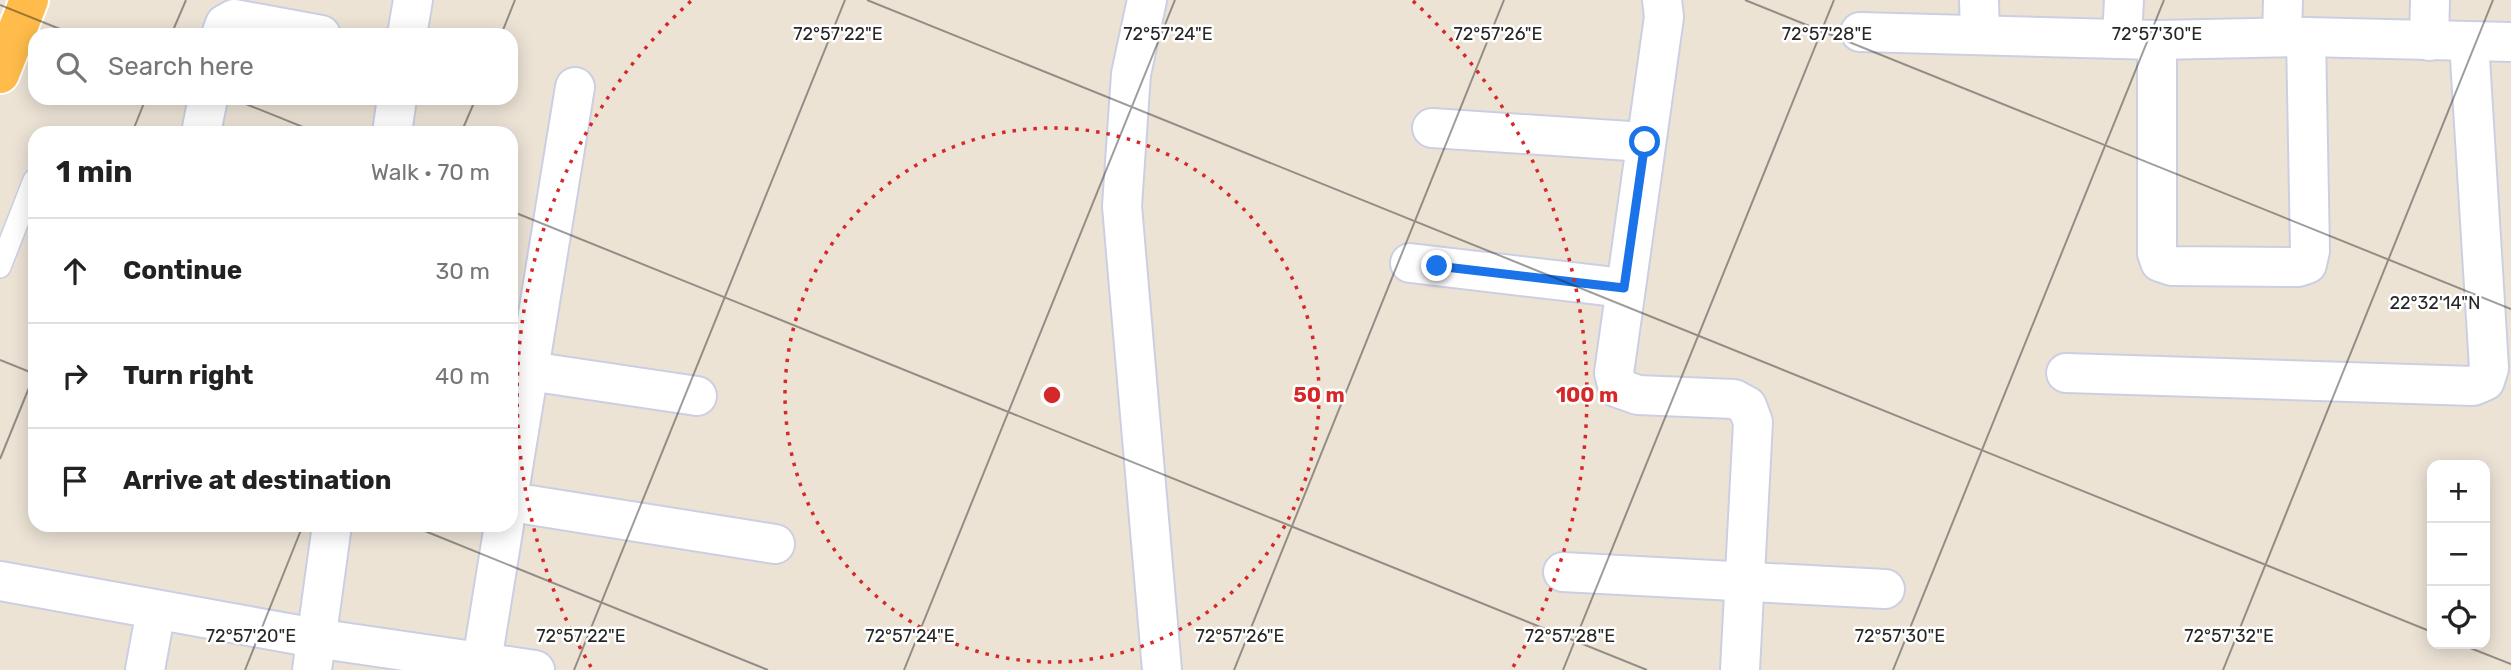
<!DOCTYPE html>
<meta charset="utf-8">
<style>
body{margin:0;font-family:Rubik,sans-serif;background:#f2f2f2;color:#222}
.controls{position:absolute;right:21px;bottom:21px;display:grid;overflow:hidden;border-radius:14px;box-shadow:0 4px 18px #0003}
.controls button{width:63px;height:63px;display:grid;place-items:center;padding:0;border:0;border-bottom:2px solid #e0e0e0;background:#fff;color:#222;font:35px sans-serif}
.stop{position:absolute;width:21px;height:21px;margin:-16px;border:5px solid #1a73e8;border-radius:50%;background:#fff}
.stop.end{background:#1a73e8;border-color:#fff;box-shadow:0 2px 7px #0008}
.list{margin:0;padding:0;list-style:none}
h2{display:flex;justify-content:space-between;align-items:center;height:91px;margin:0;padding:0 28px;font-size:30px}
h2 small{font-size:23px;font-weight:400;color:#767676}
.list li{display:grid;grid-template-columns:46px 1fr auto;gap:21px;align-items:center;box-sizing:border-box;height:105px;padding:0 28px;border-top:2px solid #e0e0e0}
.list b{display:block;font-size:26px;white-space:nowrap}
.list em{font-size:23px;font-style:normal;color:#767676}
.icon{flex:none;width:38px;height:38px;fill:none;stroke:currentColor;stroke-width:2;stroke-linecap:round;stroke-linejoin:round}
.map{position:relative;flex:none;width:2511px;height:670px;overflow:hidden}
.search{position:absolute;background:#fff;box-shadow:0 4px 18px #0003;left:28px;top:28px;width:490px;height:77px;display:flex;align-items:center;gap:18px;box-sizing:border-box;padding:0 24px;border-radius:21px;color:#767676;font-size:26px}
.panel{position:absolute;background:#fff;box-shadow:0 4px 18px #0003;left:28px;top:126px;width:490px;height:406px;border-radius:21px}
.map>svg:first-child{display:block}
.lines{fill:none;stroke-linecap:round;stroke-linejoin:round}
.service-casing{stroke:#cbcfe2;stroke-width:24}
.minor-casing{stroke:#cbcfe2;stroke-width:42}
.trunk-casing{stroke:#fff;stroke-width:42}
.service{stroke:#fff;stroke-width:21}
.minor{stroke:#fff;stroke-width:38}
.trunk{stroke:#ffbc4a;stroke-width:38}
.route{stroke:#1a73e8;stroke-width:9}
.ticks{fill:none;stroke:#262626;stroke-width:2;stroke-opacity:0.45}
.ring{fill:none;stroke:#d62828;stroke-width:3.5;stroke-dasharray:3.5 7}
.ticks-label{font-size:18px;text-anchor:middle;fill:#262626;stroke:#fff;stroke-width:5;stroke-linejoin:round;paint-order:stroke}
.centre{fill:#d62828;stroke:#fff;stroke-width:3.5}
.ring-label{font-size:21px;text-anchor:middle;font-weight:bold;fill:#d62828;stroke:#fff;stroke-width:5;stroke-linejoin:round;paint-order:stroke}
</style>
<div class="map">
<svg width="2511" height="670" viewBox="0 0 2511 670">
<rect width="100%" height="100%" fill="#ece3d5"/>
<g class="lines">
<g class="service-casing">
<path id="service" d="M0,267l34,-87"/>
</g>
<g class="minor-casing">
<g id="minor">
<path d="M1147,0l-16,74 -9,132 40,464"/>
<path d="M1662,0l2,17 -50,356 4,15 20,7 96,4 13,7 6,16 -13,248"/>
<path d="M1979,0l1,35"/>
<path d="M1860,32l297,8 149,-3 205,5"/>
<path d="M221,35l4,-11 9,-5 87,16"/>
<path d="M407,35l6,-35"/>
<path d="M2122,37l2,-37"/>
<path d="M2282,37l1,-37"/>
<path d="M2157,40v213l3,9 12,4 126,1 9,-3 3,-13 -4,-214"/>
<path d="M2429,41l1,-41"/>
<path d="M1432,128l213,14"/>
<path d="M201,133l7,-35"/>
<path d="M392,133l5,-35"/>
<path d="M1410,263l214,25"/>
<path d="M529,371l168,25"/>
<path d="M2066,373l407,13 12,-5 4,-13 -20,-326"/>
<path d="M511,480l64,-393"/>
<path d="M511,502l264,42"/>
<path d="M1563,572l322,17"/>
<path d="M0,581l315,57 220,32"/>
<path d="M482,661l22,-136"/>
<path d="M145,670l11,-60"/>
<path d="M312,670l20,-145"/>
</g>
</g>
<g class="trunk-casing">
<path id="trunk" d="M0,74l29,-74"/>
</g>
<use href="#service" class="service"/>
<use href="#minor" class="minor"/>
<use href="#trunk" class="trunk"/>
</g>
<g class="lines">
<path class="route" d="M1437,266l187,22 21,-146"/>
</g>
<path class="ticks" d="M867,0l1565,632M1745,0l766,309M0,5l75,30M171,35l15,-35M501,35l14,-35M231,98l87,35M132,133l14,-35M461,133l15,-35M511,211l1136,459M0,360l35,14M0,459l35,-86M410,525l358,145M2460,644l51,20M245,670l58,-145M574,670l271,-670M904,670l271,-670M1234,670l270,-670M1563,670l271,-670M1893,670l271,-670M2223,670l270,-670"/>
<g class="ring">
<circle cx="1052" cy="395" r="267"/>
<path d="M591 667A535 535 0 0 1 691 1M1413 1A535 535 0 0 1 1513 667"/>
</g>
<g class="ticks-label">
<text x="838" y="40">72°57'22"E</text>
<text x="1168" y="40">72°57'24"E</text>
<text x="1498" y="40">72°57'26"E</text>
<text x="1827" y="40">72°57'28"E</text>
<text x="2157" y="40">72°57'30"E</text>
<text x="2435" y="309">22°32'14"N</text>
<text x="251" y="642">72°57'20"E</text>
<text x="581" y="642">72°57'22"E</text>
<text x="910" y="642">72°57'24"E</text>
<text x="1240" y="642">72°57'26"E</text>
<text x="1570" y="642">72°57'28"E</text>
<text x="1900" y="642">72°57'30"E</text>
<text x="2229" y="642">72°57'32"E</text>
</g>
<circle cx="1052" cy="395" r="10" class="centre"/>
<g class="ring-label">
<text x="1319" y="402">50 m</text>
<text x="1587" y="402">100 m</text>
</g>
</svg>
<div class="controls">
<button>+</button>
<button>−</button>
<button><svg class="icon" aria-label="locate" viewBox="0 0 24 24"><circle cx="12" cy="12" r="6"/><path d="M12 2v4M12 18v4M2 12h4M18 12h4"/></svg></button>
</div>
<div class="stop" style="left:1645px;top:142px"></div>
<div class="stop end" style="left:1437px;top:266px"></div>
<div class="search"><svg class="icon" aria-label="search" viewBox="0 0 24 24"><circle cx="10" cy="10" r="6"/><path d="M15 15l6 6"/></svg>Search here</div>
<section class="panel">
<h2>1 min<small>Walk · 70 m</small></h2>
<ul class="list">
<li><svg class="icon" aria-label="ahead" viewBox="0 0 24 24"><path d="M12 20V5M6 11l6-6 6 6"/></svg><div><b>Continue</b></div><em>30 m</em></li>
<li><svg class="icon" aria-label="right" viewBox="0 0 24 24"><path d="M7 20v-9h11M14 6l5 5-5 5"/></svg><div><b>Turn right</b></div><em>40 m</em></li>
<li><svg class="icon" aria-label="arrive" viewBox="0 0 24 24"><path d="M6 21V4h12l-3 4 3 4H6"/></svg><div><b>Arrive at destination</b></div></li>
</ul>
</section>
</div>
